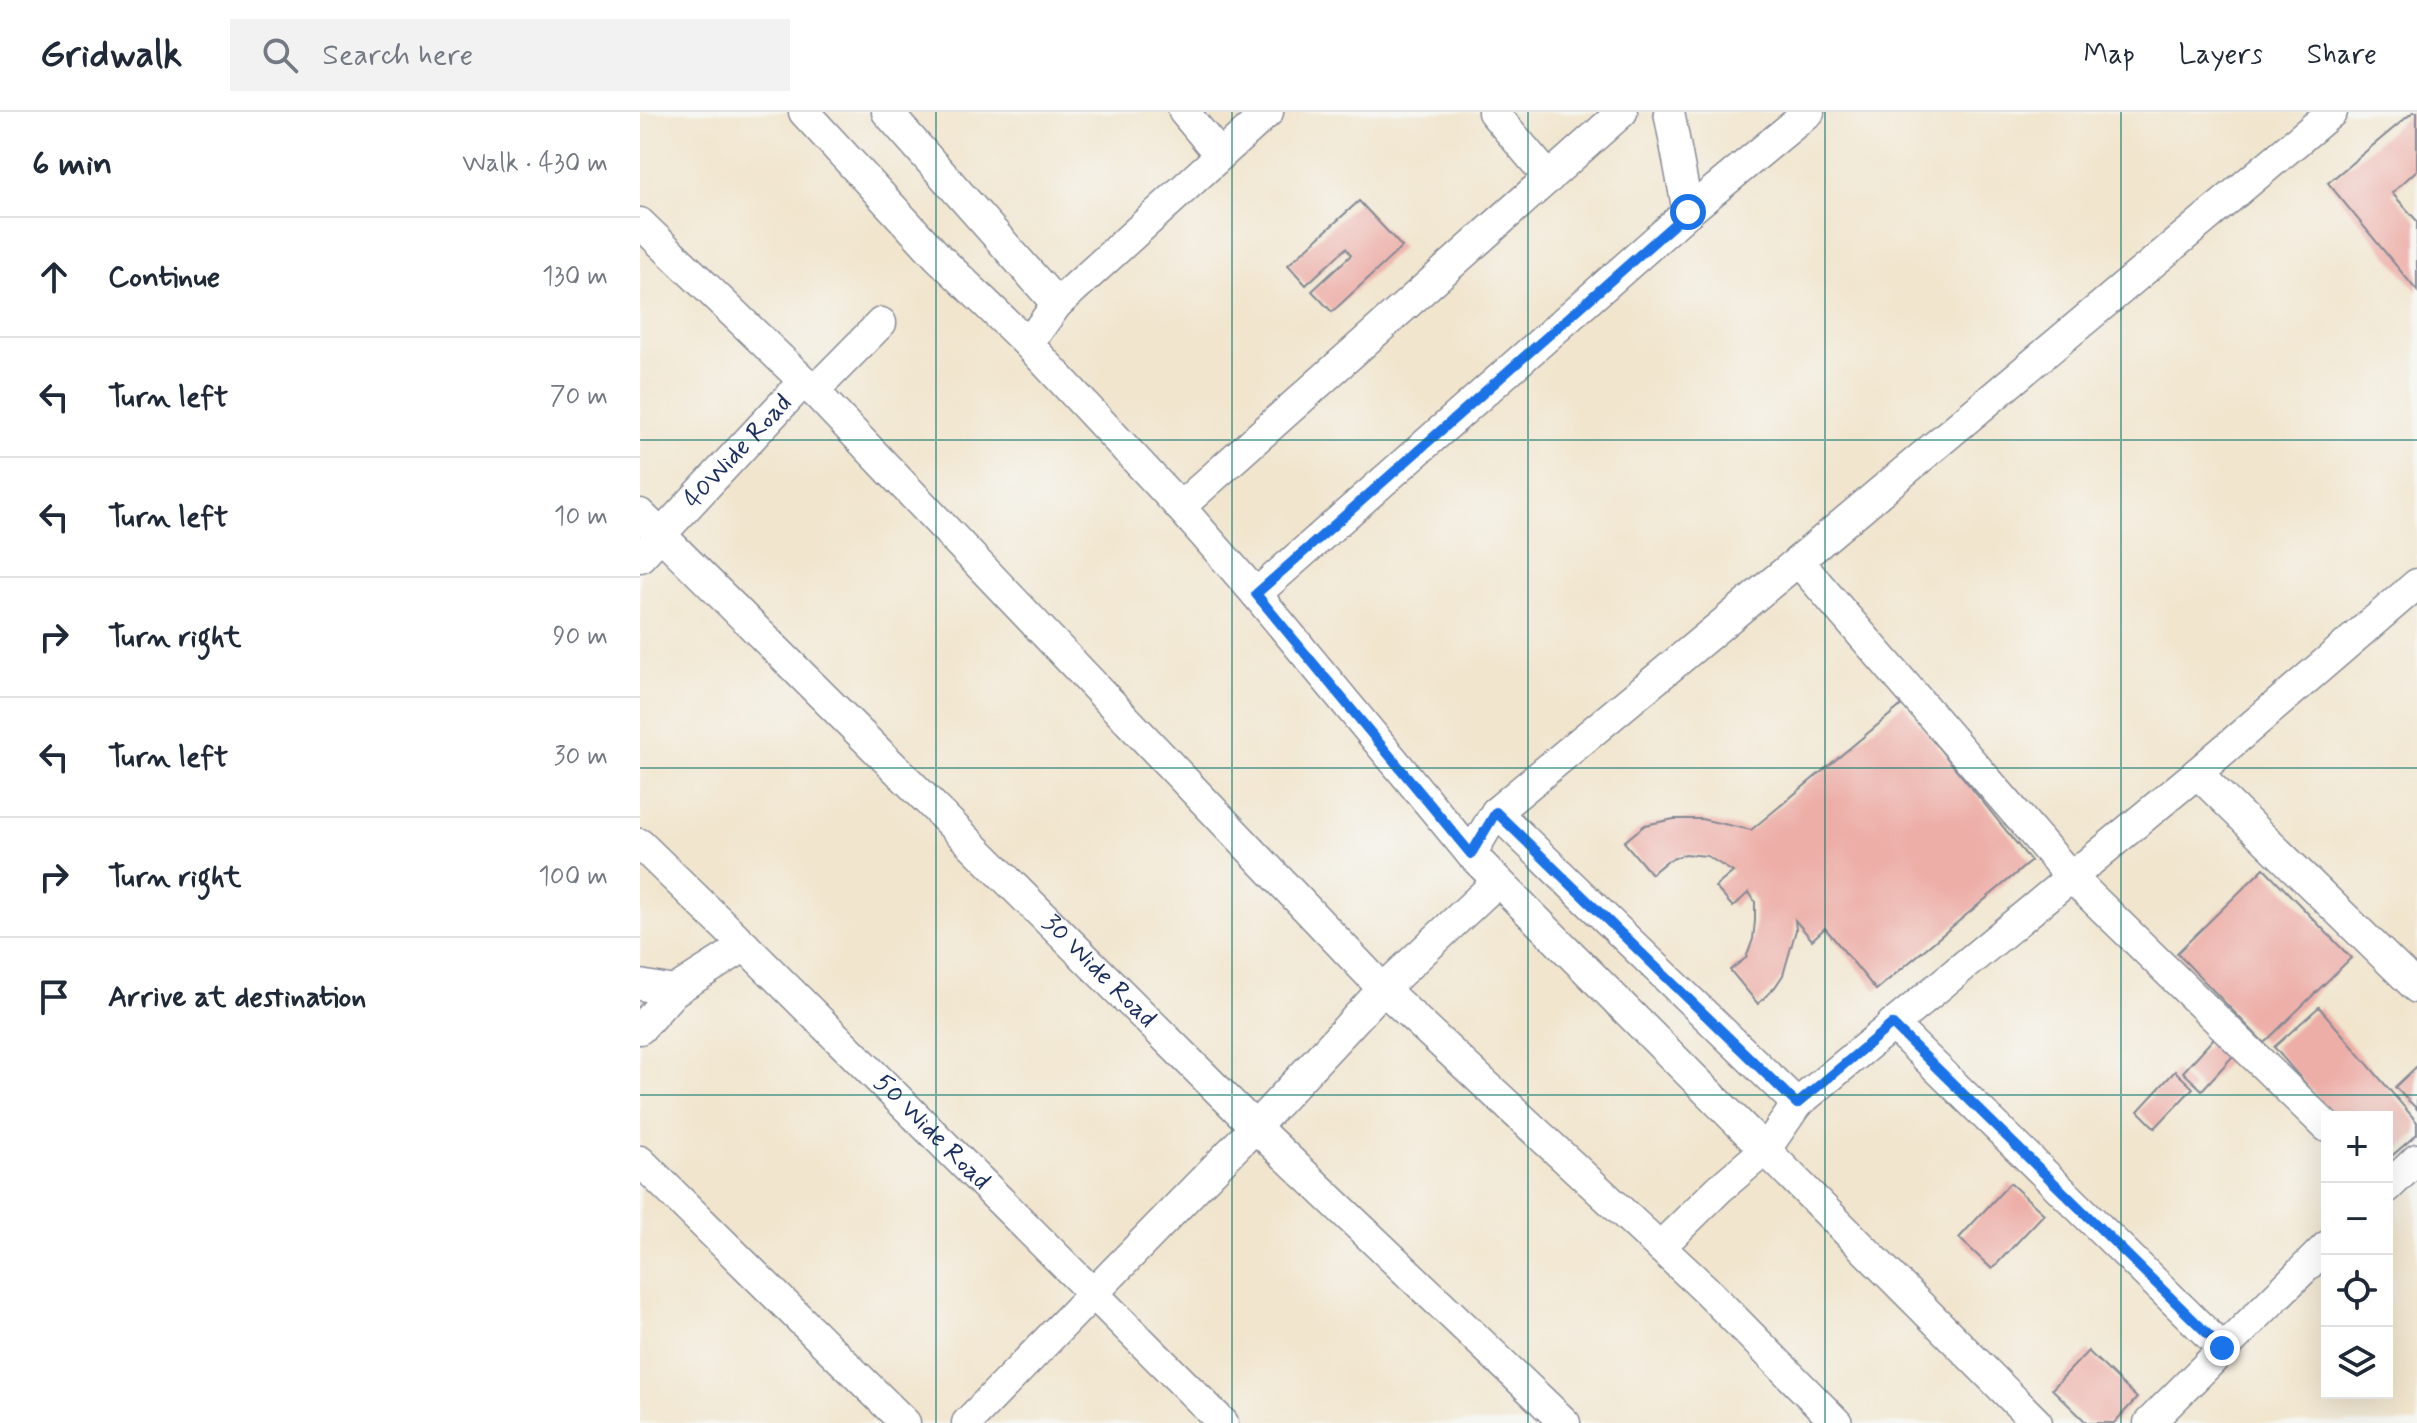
<!DOCTYPE html>
<meta charset="utf-8">
<style>
body{margin:0;font-family:Mynerve,sans-serif;background:#f2f2f3;color:#1f2937}
.controls{position:absolute;right:24px;bottom:24px;display:grid;overflow:hidden;border-radius:0px;box-shadow:0 8px 32px #0002}
.controls button{width:72px;height:72px;display:grid;place-items:center;padding:0;border:0;border-bottom:2px solid #e0e1e3;background:#fff;color:#1f2937;font:40px sans-serif}
.stop{position:absolute;width:24px;height:24px;margin:-18px;border:6px solid #1a73e8;border-radius:50%;background:#fff}
.stop.end{background:#1a73e8;border-color:#fff;box-shadow:0 2px 8px #0008}
.list{margin:0;padding:0;list-style:none}
h2{display:flex;justify-content:space-between;align-items:center;height:104px;margin:0;padding:0 32px;font-size:34px}
h2 small{font-size:26px;font-weight:400;color:#747a83}
.list li{display:grid;grid-template-columns:52px 1fr auto;gap:24px;align-items:center;box-sizing:border-box;height:120px;padding:0 32px;border-top:2px solid #e0e1e3}
.list b{display:block;font-size:30px;white-space:nowrap}
.list em{font-size:26px;font-style:normal;color:#747a83}
.icon{flex:none;width:44px;height:44px;fill:none;stroke:currentColor;stroke-width:2;stroke-linecap:round;stroke-linejoin:round}
.map{position:relative;flex:none;width:1777px;height:1311px;overflow:hidden}
header{display:flex;align-items:center;gap:48px;box-sizing:border-box;height:112px;padding:0 40px;background:#fff;border-bottom:2px solid #e0e1e3}
header strong{font-size:38px}
nav{display:flex;gap:44px;margin-inline-start:auto;font-size:28px}
.search{width:560px;height:72px;background:#f2f2f3;display:flex;align-items:center;gap:20px;box-sizing:border-box;padding:0 28px;border-radius:0px;color:#747a83;font-size:30px}
main{display:flex}
aside{flex:1;background:#fff}
.map>svg:first-child{display:block}
.building{fill:#edaea7}
.lines{fill:none;stroke-linecap:round;stroke-linejoin:round}
.minor-casing{stroke:#868a96;stroke-width:33}
.minor{stroke:#fff;stroke-width:30}
.route{stroke:#1a73e8;stroke-width:10}
.grid{fill:none;stroke:#0f766e;stroke-width:2;stroke-opacity:0.55}
.labels{text-anchor:middle;dominant-baseline:central;stroke-width:7;stroke-linejoin:round;paint-order:stroke}
.street-label{font-size:26px;fill:#1b2f5e;stroke:#f6f6f2}
</style>
<header>
<strong>Gridwalk</strong>
<div class="search"><svg class="icon" aria-label="search" viewBox="0 0 24 24"><circle cx="10" cy="10" r="6"/><path d="M15 15l6 6"/></svg>Search here</div>
<nav><a>Map</a><a>Layers</a><a>Share</a></nav>
</header>
<main>
<aside>
<h2>6 min<small>Walk · 430 m</small></h2>
<ul class="list">
<li><svg class="icon" aria-label="ahead" viewBox="0 0 24 24"><path d="M12 20V5M6 11l6-6 6 6"/></svg><div><b>Continue</b></div><em>130 m</em></li>
<li><svg class="icon" aria-label="left" viewBox="0 0 24 24"><path d="M17 20v-9H6M10 6l-5 5 5 5"/></svg><div><b>Turn left</b></div><em>70 m</em></li>
<li><svg class="icon" aria-label="left" viewBox="0 0 24 24"><path d="M17 20v-9H6M10 6l-5 5 5 5"/></svg><div><b>Turn left</b></div><em>10 m</em></li>
<li><svg class="icon" aria-label="right" viewBox="0 0 24 24"><path d="M7 20v-9h11M14 6l5 5-5 5"/></svg><div><b>Turn right</b></div><em>90 m</em></li>
<li><svg class="icon" aria-label="left" viewBox="0 0 24 24"><path d="M17 20v-9H6M10 6l-5 5 5 5"/></svg><div><b>Turn left</b></div><em>30 m</em></li>
<li><svg class="icon" aria-label="right" viewBox="0 0 24 24"><path d="M7 20v-9h11M14 6l5 5-5 5"/></svg><div><b>Turn right</b></div><em>100 m</em></li>
<li><svg class="icon" aria-label="arrive" viewBox="0 0 24 24"><path d="M6 21V4h12l-3 4 3 4H6"/></svg><div><b>Arrive at destination</b></div></li>
</ul>
</aside>
<div class="map">
<svg width="1777" height="1311" viewBox="0 0 1777 1311">
<rect width="100%" height="100%" fill="#f6f6f2"/>
<filter id="ink" filterUnits="userSpaceOnUse"><feTurbulence type="fractalNoise" baseFrequency=".0125" numOctaves="2"/><feDisplacementMap in="SourceGraphic" scale="16" xChannelSelector="R" yChannelSelector="G"/><feConvolveMatrix kernelMatrix="1 2 1 2 8 2 1 2 1" color-interpolation-filters="sRGB"/></filter>
<filter id="wash" filterUnits="userSpaceOnUse"><feTurbulence type="fractalNoise" baseFrequency=".006" numOctaves="4" result="noise"/><feDisplacementMap in="SourceGraphic" scale="32" xChannelSelector="R" yChannelSelector="G"/><feGaussianBlur stdDeviation="1.8" result="paint"/><feColorMatrix in="noise" values="0 0 0 0 0 0 0 0 0 0 0 0 0 0 0 0 0 1.4 0 .05"/><feComposite in="paint" operator="in"/></filter>
<g filter="url(#wash)">
<rect width="100%" height="100%" fill="#f1e5cd"/>
<g id="blocks">
<g class="building">
<path d="M1773,0h4v58l-25,23 25,28v70l-89,-108z"/>
<path d="M719,89l43,46 -70,65 -20,-21 39,-36 -5,-7 -40,37 -18,-20z"/>
<path d="M1263,592l128,157 -155,129 -51,-62 -13,12 -17,-20 1,10 -13,45 -8,12 -17,17 -28,-34 16,-12 7,-19 2,-18v-19l-6,-10 -16,15 -18,-20 18,-15 -26,-16 -22,-2 -18,7 -16,13 -27,-32 21,-17 29,-6h27l50,11z"/>
<path d="M1624,756l87,90 -87,85 -87,-90z"/>
<path d="M1679,895l98,115v12l-30,26v-43h-53l-60,-70z"/>
<path d="M1574,926l19,18 -31,34 -19,-18z"/>
<path d="M1777,954v43l-22,-22z"/>
<path d="M1535,959l18,17 -38,40 -17,-17z"/>
<path d="M1370,1071l34,31 -52,55 -33,-31z"/>
<path d="M1448,1239l49,47 -23,25h-27l-35,-34z"/>
</g>
</g>
</g>
<g filter="url(#ink)">
<use href="#blocks" fill-opacity="0" stroke="#868a96" stroke-width="2"/>
<g class="lines">
<g class="minor-casing">
<g id="minor">
<path d="M164,0l134,145 90,87 152,163 76,87 215,260 566,569"/>
<path d="M247,0l170,192"/>
<path d="M544,0l35,42"/>
<path d="M853,0l56,66"/>
<path d="M1029,0l19,100"/>
<path d="M0,111l174,168 569,598 322,300 132,134"/>
<path d="M388,232l29,-40 211,-192"/>
<path d="M174,279l67,-68"/>
<path d="M540,395l442,-395"/>
<path id="s1" d="M0,402l615,613 310,296"/>
<path id="s2" d="M0,445l164,-176"/>
<path d="M1158,449l273,316 256,250"/>
<path d="M616,482l432,-382 121,-100"/>
<path d="M1557,661l220,215"/>
<path d="M856,700l301,292"/>
<path id="s3" d="M0,732l105,102 478,477"/>
<path d="M831,742l25,-42 302,-251 534,-449"/>
<path d="M0,873l34,6 71,-45"/>
<path d="M1252,912l330,324"/>
<path d="M0,917l34,-38"/>
<path d="M0,1049l265,262"/>
<path d="M1747,1076l30,-29"/>
<path d="M1020,1135l59,-58 47,-40 31,-45 400,-331 220,-189"/>
<path d="M327,1311l288,-296 128,-138 114,-107"/>
<path d="M1509,1311l178,-177"/>
</g>
</g>
<use href="#minor" class="minor"/>
</g>
</g>
<g class="lines" filter="url(#ink)">
<path class="route" d="M1048,100l-432,382 215,260 25,-42 301,292 95,-80 330,324"/>
</g>
<path class="grid" d="M296,0v1311M592,0v1311M888,0v1311M1185,0v1311M1481,0v1311M0,328h1777M0,656h1777M0,983h1777"/>
<g class="labels">
<g class="street-label">
<text stroke="none"><textPath href="#s2" startOffset="144">40Wide Road</textPath></text>
<text stroke="none"><textPath href="#s1" startOffset="648">30 Wide Road</textPath></text>
<text stroke="none"><textPath href="#s3" startOffset="410">50 Wide Road</textPath></text>
</g>
</g>
</svg>
<div class="controls">
<button>+</button>
<button>−</button>
<button><svg class="icon" aria-label="locate" viewBox="0 0 24 24"><circle cx="12" cy="12" r="6"/><path d="M12 2v4M12 18v4M2 12h4M18 12h4"/></svg></button>
<button><svg class="icon" aria-label="layers" viewBox="0 0 24 24"><path d="M12 4l9 5-9 5-9-5zM3 14l9 5 9-5"/></svg></button>
</div>
<div class="stop" style="left:1048px;top:100px"></div>
<div class="stop end" style="left:1582px;top:1236px"></div>
</div>
</main>
